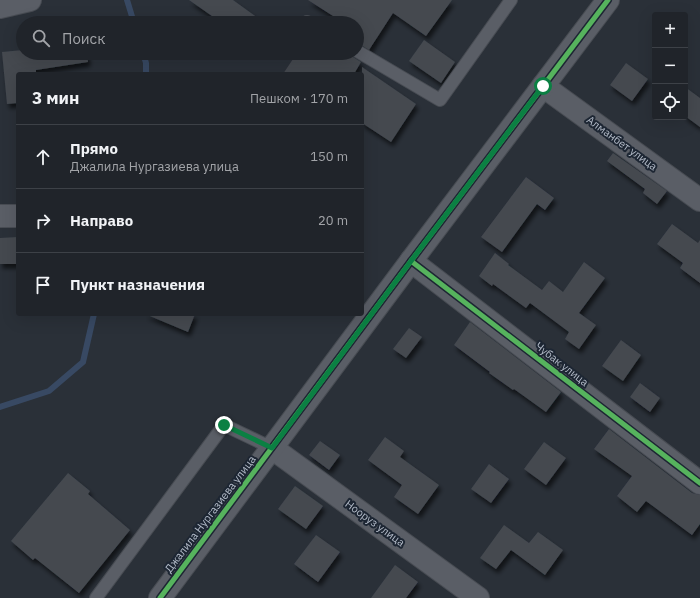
<!DOCTYPE html>
<html lang="ru">
<meta charset="utf-8">
<style>
body{margin:0;font-family:"IBM Plex Sans",sans-serif;background:#282c32;color:#f1f3f6}
.controls{position:absolute;right:12px;top:12px;display:grid;overflow:hidden;border-radius:4px;box-shadow:0 4px 16px #0002}
.controls button{width:36px;height:36px;display:grid;place-items:center;padding:0;border:0;border-bottom:1px solid #3d4147;background:#20242a;color:#f1f3f6;font:20px sans-serif}
.stop{position:absolute;width:12px;height:12px;margin:-9px;border:3px solid #0b8043;border-radius:50%;background:#fff}
.stop.end{background:#0b8043;border-color:#fff;box-shadow:0 1px 4px #0008}
.list{margin:0;padding:0;list-style:none}
h2{display:flex;justify-content:space-between;align-items:center;height:52px;margin:0;padding:0 16px;font-size:17px}
h2 small{font-size:13px;font-weight:400;color:#a2a4a8}
.list li{display:grid;grid-template-columns:26px 1fr auto;gap:12px;align-items:center;box-sizing:border-box;height:64px;padding:0 16px;border-top:1px solid #3d4147}
.list b{display:block;font-size:15px;white-space:nowrap}
.list p{margin:0;font-size:13px;white-space:nowrap;color:#a2a4a8}
.list em{font-size:13px;font-style:normal;color:#a2a4a8}
.icon{flex:none;width:22px;height:22px;fill:none;stroke:currentColor;stroke-width:2;stroke-linecap:round;stroke-linejoin:round}
.map{position:relative;flex:none;width:700px;height:598px;overflow:hidden}
.search{position:absolute;background:#20242a;box-shadow:0 4px 16px #0002;left:16px;top:16px;width:348px;height:44px;display:flex;align-items:center;gap:10px;box-sizing:border-box;padding:0 14px;border-radius:22px;color:#a2a4a8;font-size:15px}
.panel{position:absolute;background:#20242a;box-shadow:0 4px 16px #0002;left:16px;top:72px;width:348px;height:244px;border-radius:4px}
.map>svg:first-child{display:block}
.lines{fill:none;stroke-linecap:round;stroke-linejoin:round}
.stream{stroke:#384963;stroke-width:6}
.building{fill:#444950;filter:url(#shadow)}
.service-casing{stroke:#484c53;stroke-width:14}
.minor-casing{stroke:#484c53;stroke-width:24}
.tertiary-casing{stroke:#484c53;stroke-width:24}
.service{stroke:#5a5e66;stroke-width:12}
.minor{stroke:#5a5e66;stroke-width:22}
.tertiary{stroke:#5a5e66;stroke-width:22}
.cycleway-casing{stroke:#1d2633;stroke-width:8}
.cycleway{stroke:#56b35d;stroke-width:5}
.route{stroke:#0b8043;stroke-width:5}
.labels{text-anchor:middle;dominant-baseline:central;stroke-width:4;stroke-linejoin:round;paint-order:stroke}
.street-label{font-size:11px;fill:#b4bcc9;stroke:#1d2633}
</style>
<div class="map">
<svg width="700" height="598" viewBox="0 0 700 598">
<defs>
<filter id="shadow"><feDropShadow dx="2.5" dy="4.5" stdDeviation="2" flood-color="#0009"/></filter>
</defs>
<rect width="100%" height="100%" fill="#2a3038"/>
<g class="lines">
<g class="stream">
<path d="M127,0l7,23"/>
<path d="M143,53l3,10v11"/>
<path d="M0,407l49,-16 34,-29 11,-48"/>
</g>
</g>
<g class="building">
<path d="M189,0h44l32,23h-43z"/>
<path d="M308,0h144l-26,36 -33,-23 -24,37 -8,-5 -4,-1v-21h-13z"/>
<path d="M424,40l31,22 -14,21 -32,-22z"/>
<path d="M23,50v3h64l1,9 -52,8v4h-18v29l-11,1 -5,-52z"/>
<path d="M297,53h53l3,4 8,5 -7,12h-71z"/>
<path d="M626,63l22,16 -16,22 -22,-16z"/>
<path d="M362,67l54,37 -25,38 -29,-19z"/>
<path d="M685,87l15,11v29l-15,-11z"/>
<path d="M613,153l54,38 -10,13 -14,-11 2,-4 -38,-28z"/>
<path d="M526,177l28,21 -9,12 -8,-6 -35,48 -21,-15z"/>
<path d="M672,224l26,19 2,-3v43l-20,-15 3,-5 -26,-19z"/>
<path d="M18,237v27h-18v-26z"/>
<path d="M495,253l14,11 -1,1 34,25 7,-9 14,11 21,-30 21,16 -26,35 17,12 -17,24 -14,-10 4,-7 -39,-29 -4,5 -33,-24 -1,2 -13,-10z"/>
<path d="M145,314h50l-7,18z"/>
<path d="M470,322l91,70 -15,20 -32,-23 -1,1 -24,-17 1,-1 -36,-27z"/>
<path d="M409,328l13,9 -16,21 -13,-9z"/>
<path d="M621,340l20,15 -18,26 -21,-15z"/>
<path d="M640,383l20,15 -10,14 -20,-15z"/>
<path d="M609,429l83,64 8,2v29l-8,11 -46,-34 -9,11 -20,-16 15,-20 -38,-27z"/>
<path d="M385,437l19,14 -4,6 39,28 -21,29 -24,-17 8,-12 -34,-25z"/>
<path d="M320,441l20,14 -11,15 -20,-15z"/>
<path d="M544,442l22,16 -20,27 -22,-16z"/>
<path d="M489,464l20,15 -18,24 -20,-14z"/>
<path d="M68,473l22,18 -2,3 42,36 -51,63 -44,-35 -2,2 -22,-19z"/>
<path d="M295,486l28,20 -17,23 -28,-20z"/>
<path d="M504,525l25,18 9,-11 25,18 -18,25 -34,-25 -15,19 -16,-11z"/>
<path d="M316,535l24,17 -22,30 -24,-18z"/>
<path d="M395,565l23,17 -12,16h-35z"/>
</g>
<g class="lines">
<g class="service-casing">
<g id="service">
<path d="M307,22l2,1"/>
<path d="M357,51l83,49 71,-100"/>
<path d="M96,598l128,-173 48,23"/>
</g>
</g>
<g class="minor-casing">
<g id="minor">
<path d="M0,7l30,-7"/>
<path d="M543,86l157,114"/>
<path d="M0,216h18"/>
<path d="M411,261l289,222"/>
<path d="M272,448l206,150"/>
</g>
</g>
<g class="tertiary-casing">
<path id="tertiary" d="M160,598l251,-337 197,-261"/>
</g>
<use href="#service" class="service"/>
<use href="#minor" class="minor"/>
<use href="#tertiary" class="tertiary"/>
<g class="cycleway-casing">
<g id="cycleway">
<path d="M411,261l289,222"/>
<path d="M160,598l251,-337 197,-261"/>
</g>
</g>
<use href="#cycleway" class="cycleway"/>
</g>
<g class="lines">
<path class="route" d="M224,425l48,23 139,-187 132,-175"/>
</g>
<g class="labels">
<g class="street-label">
<text transform="translate(622 143) rotate(36)">Алманбет улица</text>
<text transform="translate(562 364) rotate(38)">Чубак улица</text>
<text transform="translate(210 514) rotate(-53)">Джалила Нургазиева улица</text>
<text transform="translate(375 523) rotate(36)">Нооруз улица</text>
</g>
</g>
</svg>
<div class="controls">
<button>+</button>
<button>−</button>
<button><svg class="icon" aria-label="locate" viewBox="0 0 24 24"><circle cx="12" cy="12" r="6"/><path d="M12 2v4M12 18v4M2 12h4M18 12h4"/></svg></button>
</div>
<div class="stop" style="left:543px;top:86px"></div>
<div class="stop end" style="left:224px;top:425px"></div>
<div class="search"><svg class="icon" aria-label="search" viewBox="0 0 24 24"><circle cx="10" cy="10" r="6"/><path d="M15 15l6 6"/></svg>Поиск</div>
<section class="panel">
<h2>3 мин<small>Пешком · 170 m</small></h2>
<ul class="list">
<li><svg class="icon" aria-label="ahead" viewBox="0 0 24 24"><path d="M12 20V5M6 11l6-6 6 6"/></svg><div><b>Прямо</b><p>Джалила Нургазиева улица</p></div><em>150 m</em></li>
<li><svg class="icon" aria-label="right" viewBox="0 0 24 24"><path d="M7 20v-9h11M14 6l5 5-5 5"/></svg><div><b>Направо</b></div><em>20 m</em></li>
<li><svg class="icon" aria-label="arrive" viewBox="0 0 24 24"><path d="M6 21V4h12l-3 4 3 4H6"/></svg><div><b>Пункт назначения</b></div></li>
</ul>
</section>
</div>
